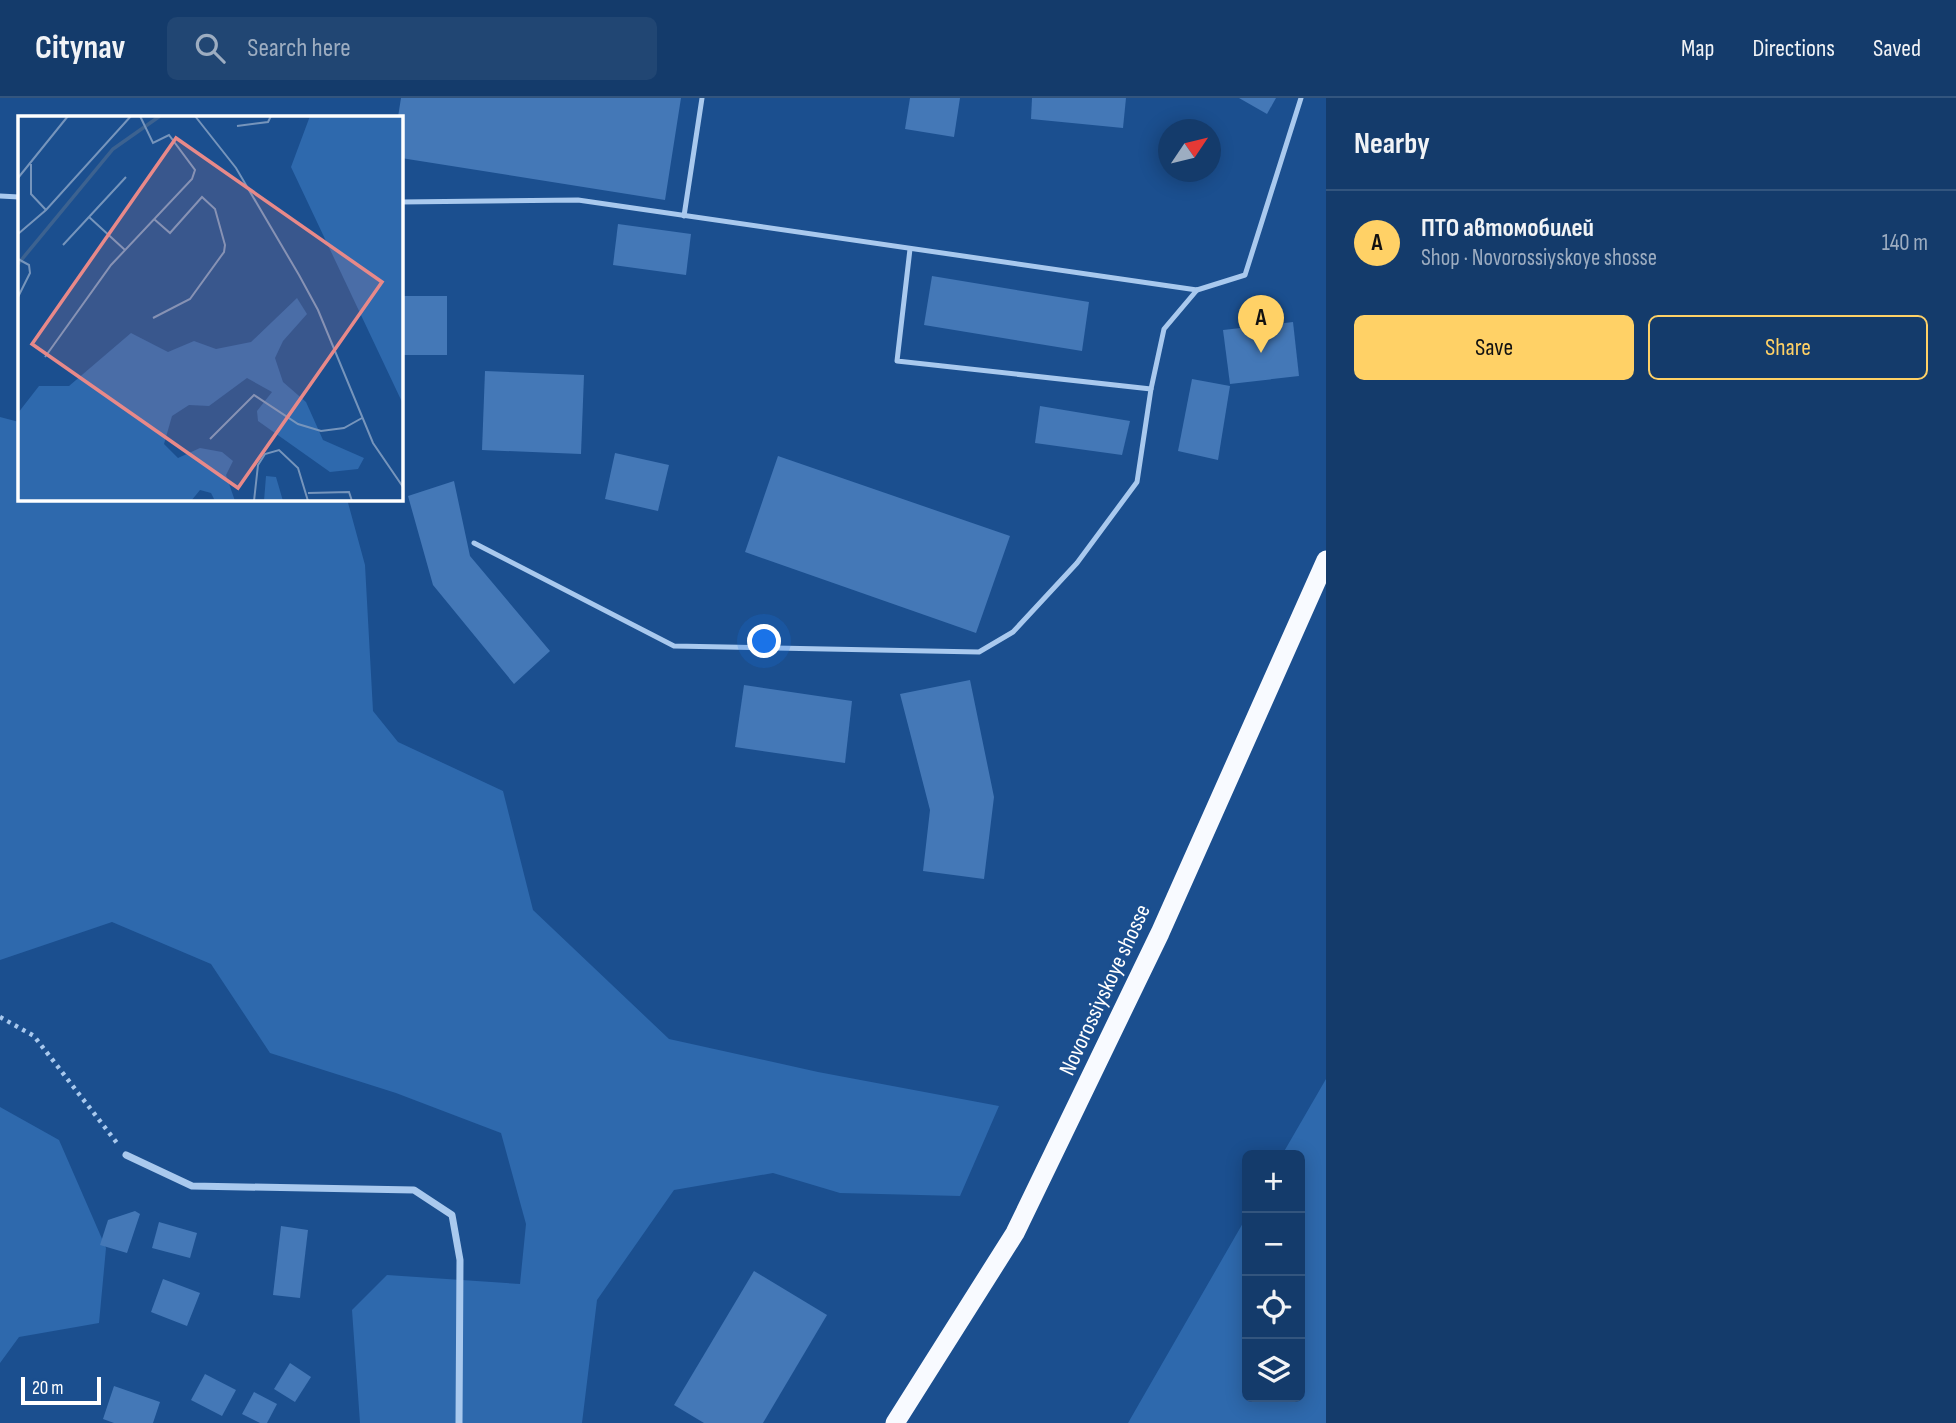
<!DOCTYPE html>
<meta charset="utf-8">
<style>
body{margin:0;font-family:"Sofia Sans Condensed",sans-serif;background:#214673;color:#f1f3f6}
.controls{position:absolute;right:21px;bottom:21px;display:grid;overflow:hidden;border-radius:10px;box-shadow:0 4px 18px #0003}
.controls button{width:63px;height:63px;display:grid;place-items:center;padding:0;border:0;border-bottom:2px solid #33557e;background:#143b6b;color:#f1f3f6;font:35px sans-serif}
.compass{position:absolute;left:1158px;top:21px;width:63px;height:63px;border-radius:50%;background:#143b6b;box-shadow:0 4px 18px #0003;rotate:55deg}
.scale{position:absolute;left:21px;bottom:18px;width:80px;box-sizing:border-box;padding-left:7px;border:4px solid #fff;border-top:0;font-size:19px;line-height:24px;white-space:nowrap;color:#fff;-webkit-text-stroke:5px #1b4f8f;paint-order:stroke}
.you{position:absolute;left:765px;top:544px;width:24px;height:24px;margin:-18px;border:5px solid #fff;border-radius:50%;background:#1a73e8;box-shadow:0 0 0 10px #1a73e833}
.badge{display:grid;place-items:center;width:46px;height:46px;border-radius:50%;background:#ffd166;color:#111;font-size:23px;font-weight:700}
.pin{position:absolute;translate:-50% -58px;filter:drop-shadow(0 2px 4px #0008)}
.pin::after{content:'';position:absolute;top:37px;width:24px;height:21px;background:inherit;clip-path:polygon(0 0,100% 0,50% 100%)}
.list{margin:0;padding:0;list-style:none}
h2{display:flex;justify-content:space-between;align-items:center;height:91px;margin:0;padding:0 28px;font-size:30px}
h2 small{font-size:23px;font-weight:400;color:#9dadc1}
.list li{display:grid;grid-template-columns:46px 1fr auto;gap:21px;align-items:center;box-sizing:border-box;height:105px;padding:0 28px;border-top:2px solid #33557e}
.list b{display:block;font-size:26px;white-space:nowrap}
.list p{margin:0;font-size:23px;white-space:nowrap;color:#9dadc1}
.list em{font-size:23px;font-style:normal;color:#9dadc1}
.actions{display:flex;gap:14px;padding:21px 28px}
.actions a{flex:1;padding:16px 0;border:2px solid #ffd166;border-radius:10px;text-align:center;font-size:24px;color:#ffd166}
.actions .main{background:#ffd166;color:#111}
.icon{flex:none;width:38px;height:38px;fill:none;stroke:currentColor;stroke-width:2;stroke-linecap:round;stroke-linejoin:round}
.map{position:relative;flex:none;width:1326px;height:1325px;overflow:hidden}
header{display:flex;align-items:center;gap:42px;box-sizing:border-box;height:98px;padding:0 35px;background:#143b6b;border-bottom:2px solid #33557e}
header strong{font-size:33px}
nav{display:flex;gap:38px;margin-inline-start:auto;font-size:24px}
.search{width:490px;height:63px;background:#214673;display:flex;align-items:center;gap:18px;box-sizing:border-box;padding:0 24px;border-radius:10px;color:#9dadc1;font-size:26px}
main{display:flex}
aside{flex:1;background:#143b6b}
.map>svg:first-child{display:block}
.green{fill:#2e69ad}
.building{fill:#4478b7}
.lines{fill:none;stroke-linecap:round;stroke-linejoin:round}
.path{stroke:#a9c9ee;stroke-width:4.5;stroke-dasharray:3.5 5;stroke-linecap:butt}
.service{stroke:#a9c9ee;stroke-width:5}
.minor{stroke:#a9c9ee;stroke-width:7}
.trunk{stroke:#f8faff;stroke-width:19}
.labels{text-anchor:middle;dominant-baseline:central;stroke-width:5;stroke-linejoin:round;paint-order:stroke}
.street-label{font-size:23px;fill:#fff;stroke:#1b4f8f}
.inset-river{fill:none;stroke:#3c6290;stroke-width:3.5}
.inset-road{fill:none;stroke:#7695bc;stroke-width:2}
.view{fill:#e88989;fill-opacity:0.15;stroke:#e88989;stroke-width:3.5}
.inset-edge{fill:none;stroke:#fff;stroke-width:3.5}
</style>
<header>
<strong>Citynav</strong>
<div class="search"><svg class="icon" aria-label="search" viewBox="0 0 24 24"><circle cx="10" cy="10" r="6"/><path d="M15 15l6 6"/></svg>Search here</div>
<nav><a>Map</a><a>Directions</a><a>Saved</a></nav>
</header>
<main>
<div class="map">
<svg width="1326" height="1325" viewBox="0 0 1326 1325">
<rect width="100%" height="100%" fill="#1b4f8f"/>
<g class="green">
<path d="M0,319l19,5v77h328l18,66 8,146 25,31 105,49 30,119 136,129 149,33 181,34 -39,90 -120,-3 -67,-20 -99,17 -77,110 -15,123h-222l-8,-113 35,-35 133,9 6,-60 -25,-91 -105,-40 -126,-40 -59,-89 -99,-42 -112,38z"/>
<path d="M1326,981v344h-198l119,-207v181h53v-242h-18z"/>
<path d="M0,1009l59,33 47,108 -7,75 -80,14 -19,26z"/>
</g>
<g class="building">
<path d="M401,0h280l-16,102 -264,-42v-41h-3z"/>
<path d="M910,0h50l-6,39 -49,-8z"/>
<path d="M1032,0h94l-3,30 -92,-9z"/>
<path d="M1239,0h37l-9,16z"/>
<path d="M618,126l73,10 -5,41 -73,-10z"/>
<path d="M932,178l157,26 -7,49 -158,-26z"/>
<rect x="401" y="198" width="46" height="59"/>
<path d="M1293,224l6,54 -69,8 -7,-54z"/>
<path d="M485,273l99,4 -3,79 -99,-4z"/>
<path d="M1192,281l38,7 -12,74 -40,-9z"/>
<path d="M1040,308l90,15 -8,34 -87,-12z"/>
<path d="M615,355l54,12 -11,46 -53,-12z"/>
<path d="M778,358l232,80 -34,97 -231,-81z"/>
<path d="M454,383l16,75 80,95 -36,33 -81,-99 -25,-89z"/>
<path d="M970,582l24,117 -10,82 -61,-8 7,-61 -30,-116z"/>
<path d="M744,587l108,16 -7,62 -110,-16z"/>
<path d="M135,1113l5,3 -13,39 -27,-8 8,-25z"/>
<path d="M159,1124l38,11 -7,25 -38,-10z"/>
<path d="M281,1128l27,4 -8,68 -27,-3z"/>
<path d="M754,1173l73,44 -64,108h-59l-30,-18z"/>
<path d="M163,1181l37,14 -13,33 -36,-14z"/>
<path d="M290,1265l21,14 -16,25 -21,-13z"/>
<path d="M205,1276l31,16 -14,26 -31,-16z"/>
<path d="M114,1288l46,16 -7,21h-39l-11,-4z"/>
<path d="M254,1294l23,12 -10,19h-7l-18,-9z"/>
</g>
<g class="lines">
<path class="path" d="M0,919l34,19 83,107"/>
<g class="service">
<path d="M0,98l19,1"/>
<path d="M401,104l177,-2 619,90 48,-15 56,-177"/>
<path d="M684,118l18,-118"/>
<path d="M1151,291l13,-60 33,-39"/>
<path d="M474,445l200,103 305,6 34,-20 64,-69 60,-81 14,-93 -254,-28 13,-112"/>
</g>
<path class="minor" d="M126,1057l66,31 222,4 38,25 8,45 -1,163"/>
<path class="trunk" d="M895,1325l120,-190 145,-300 166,-373"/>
</g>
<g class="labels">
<g class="street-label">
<text transform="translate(1105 892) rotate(-65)">Novorossiyskoye shosse</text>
</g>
</g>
<g transform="translate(18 18)">
<rect width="385" height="385" fill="#1b4f8f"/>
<path d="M292,0h93v288l-112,-237zM279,182l10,16 -24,27 -8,17 8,24 23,20 17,38 41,18 -6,11 -28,3 -72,-51 -1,-10 15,-19 -25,-14 -38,28 -20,-1 -17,11 -8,28 14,14 22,-10 22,4 11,9 -7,14 9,26h-20l-4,-8 -11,-3 -9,11h-173v-88l21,-27h30l62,-53 37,19 26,-11 22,8 35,-7zM248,360l10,1 7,24h-19z" fill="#2e69ad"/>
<path class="inset-river" d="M0,148l95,-115 47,-33"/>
<path class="inset-road" d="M177,0l41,52 63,107 19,35 55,133 30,44M219,10l31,-4 3,-6M13,48v30l15,16M0,62l50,-62M71,101l36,33M0,118l28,-24 85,-94M45,129l63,-68M0,143l11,6 1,8 -12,24M135,202l37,-19 34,-47 1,-7 -10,-36 -13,-12 -32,36 -16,-14M27,241l66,-92 81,-86 3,-9 -26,-35 -16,8 -13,-27M192,323l44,-44 44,29 23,7 23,-3 18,-10M290,377l41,-1 3,9M236,385l4,-36 7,-11 14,-4 19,18 10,33"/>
<path class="view" d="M158,22l206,144 -144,206 -206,-144z"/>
<rect width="385" height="385" class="inset-edge"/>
</g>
</svg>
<div class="controls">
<button>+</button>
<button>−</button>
<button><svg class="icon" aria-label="locate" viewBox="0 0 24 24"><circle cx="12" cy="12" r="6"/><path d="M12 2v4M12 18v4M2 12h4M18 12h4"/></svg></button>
<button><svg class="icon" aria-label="layers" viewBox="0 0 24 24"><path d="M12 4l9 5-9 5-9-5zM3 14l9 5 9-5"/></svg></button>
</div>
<svg class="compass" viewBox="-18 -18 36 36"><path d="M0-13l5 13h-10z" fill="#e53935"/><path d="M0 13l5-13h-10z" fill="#9dadc1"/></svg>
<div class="scale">20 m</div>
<div class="you"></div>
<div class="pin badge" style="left:1261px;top:255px">A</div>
</div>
<aside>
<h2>Nearby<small></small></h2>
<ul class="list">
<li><span class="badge">A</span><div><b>ПТО автомобилей</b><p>Shop · Novorossiyskoye shosse</p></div><em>140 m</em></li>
</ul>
<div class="actions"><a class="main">Save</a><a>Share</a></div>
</aside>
</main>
